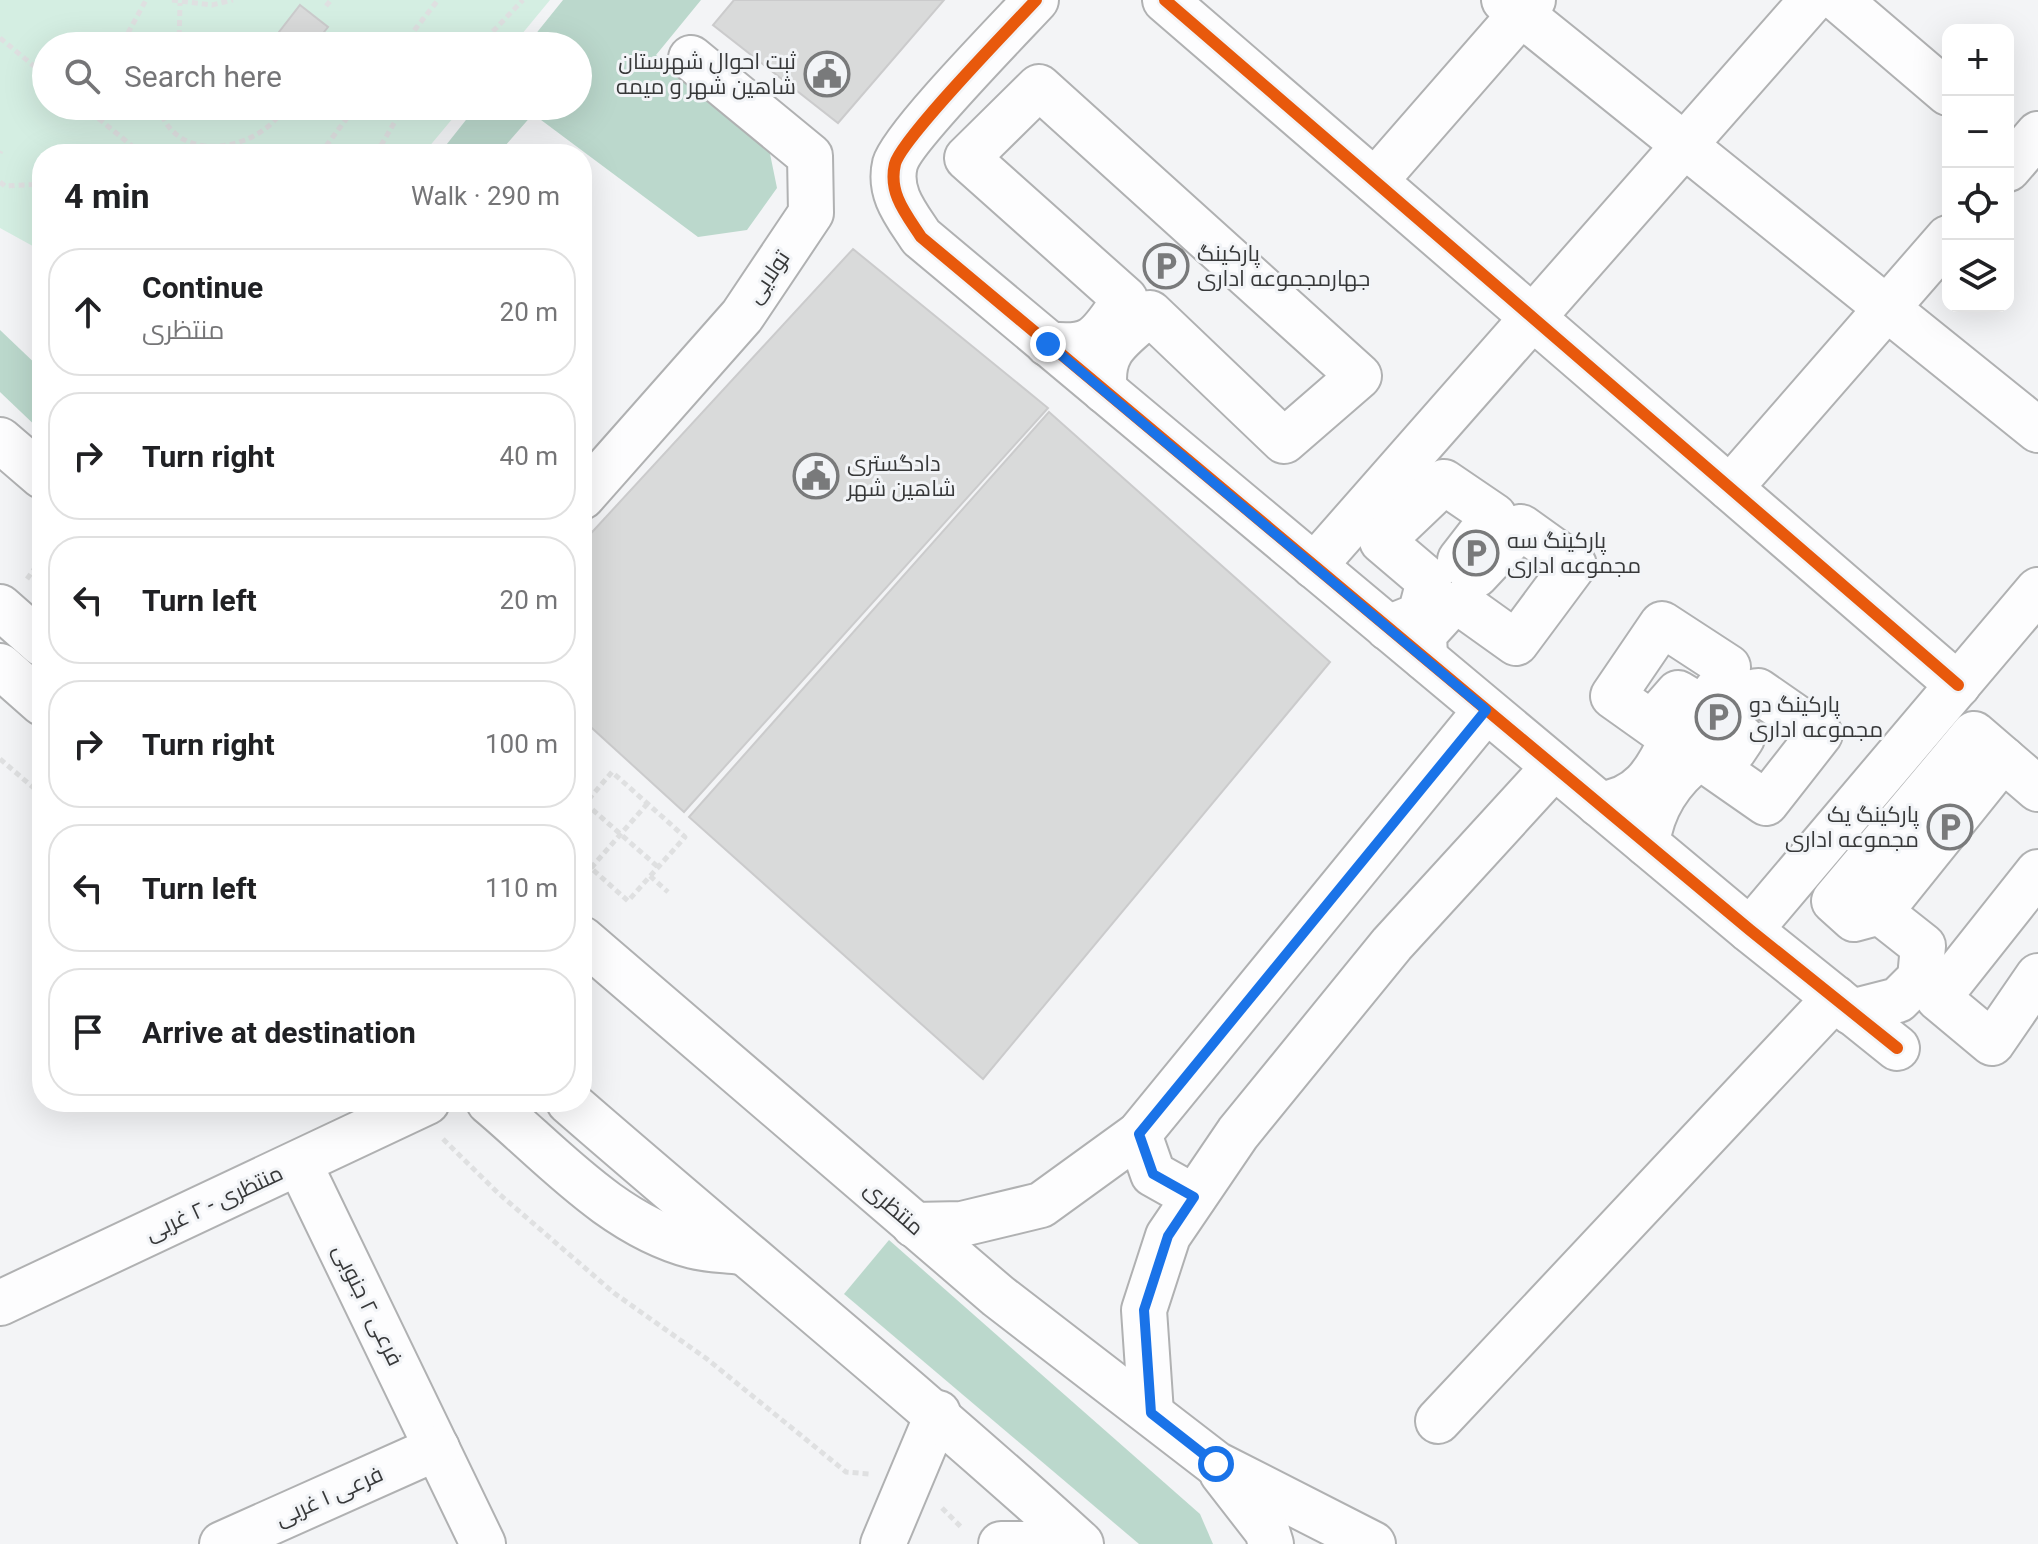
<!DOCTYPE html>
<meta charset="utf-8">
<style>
body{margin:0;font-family:Roboto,Cairo,sans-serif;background:#f6f6f6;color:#202124}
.controls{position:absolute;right:24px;top:24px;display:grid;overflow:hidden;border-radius:16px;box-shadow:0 8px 32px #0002}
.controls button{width:72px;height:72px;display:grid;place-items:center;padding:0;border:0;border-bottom:2px solid #e0e0e0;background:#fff;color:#202124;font:40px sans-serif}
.stop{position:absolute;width:24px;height:24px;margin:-18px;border:6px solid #1a73e8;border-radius:50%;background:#fff}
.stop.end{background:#1a73e8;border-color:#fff;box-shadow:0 2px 8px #0008}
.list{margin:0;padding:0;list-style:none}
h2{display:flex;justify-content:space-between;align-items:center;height:104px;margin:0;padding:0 32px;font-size:34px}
h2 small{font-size:26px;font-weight:400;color:#757577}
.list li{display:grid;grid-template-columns:52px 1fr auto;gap:24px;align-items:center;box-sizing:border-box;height:128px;margin:0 16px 16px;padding:0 16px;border:2px solid #e0e0e0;border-radius:32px}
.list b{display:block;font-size:30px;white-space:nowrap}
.list p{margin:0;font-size:26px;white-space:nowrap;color:#757577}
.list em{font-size:26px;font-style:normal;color:#757577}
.icon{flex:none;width:44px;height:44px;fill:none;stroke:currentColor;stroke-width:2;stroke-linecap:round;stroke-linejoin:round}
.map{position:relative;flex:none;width:2038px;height:1544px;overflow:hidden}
.search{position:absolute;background:#fff;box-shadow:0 8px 32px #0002;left:32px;top:32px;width:560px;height:88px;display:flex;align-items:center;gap:20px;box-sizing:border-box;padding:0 28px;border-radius:44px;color:#757577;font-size:30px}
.panel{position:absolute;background:#fff;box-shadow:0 8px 32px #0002;left:32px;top:144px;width:560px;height:968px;border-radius:32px}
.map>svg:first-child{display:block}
.green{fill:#d4eee2}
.forest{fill:#bbd8cc}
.building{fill:#d9dada;stroke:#cbcbcc;stroke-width:2}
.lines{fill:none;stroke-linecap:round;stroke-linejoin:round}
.minor-casing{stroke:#b0b1b2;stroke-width:48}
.major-casing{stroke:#b0b1b2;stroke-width:48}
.path{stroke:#dfe0e1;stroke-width:5;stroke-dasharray:6 4;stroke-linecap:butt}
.minor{stroke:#fdfdfe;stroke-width:44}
.major{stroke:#fdfdfe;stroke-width:44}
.cycleway-casing{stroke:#f2f4f7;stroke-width:17}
.cycleway{stroke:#e8590c;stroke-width:12}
.route{stroke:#1a73e8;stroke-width:10}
.labels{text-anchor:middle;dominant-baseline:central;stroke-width:6;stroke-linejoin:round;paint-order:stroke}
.poi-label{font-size:22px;fill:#373839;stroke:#f2f4f7;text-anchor:start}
.street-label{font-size:22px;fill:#373839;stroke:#f2f4f7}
</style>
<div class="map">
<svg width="2038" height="1544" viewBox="0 0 2038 1544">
<rect width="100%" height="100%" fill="#f3f4f6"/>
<path class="green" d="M0,0h550l-38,46h-466v60h417l-40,48h-381v117l-7,-7 5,-14 -40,-22z"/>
<g class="forest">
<path d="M563,0h138l-45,55 111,84 10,49 -30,42 -49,7 -165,-123 -35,40h-59l38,-48h101v-60h-52z"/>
<path d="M0,330l42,40v62l-42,-40z"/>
<path d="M889,1240l311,274 13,30h-74l-295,-250z"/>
</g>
<g class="building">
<path d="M734,0h210l-106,123 -125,-98z"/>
<path d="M300,5l28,22 -15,19h-16l-18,-14z"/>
<path d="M853,249l195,159 -364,404 -102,-93v-176z"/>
<path d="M1049,412l281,250 -347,417 -294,-262z"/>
</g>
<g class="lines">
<g class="minor-casing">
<g id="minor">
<path d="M1036,0c-25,27 -134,138 -141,164 -7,29 11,50 26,73l829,693 147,118"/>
<path d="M1165,0l793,685"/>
<path d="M1504,0l534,430"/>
<path d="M1839,0l109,93"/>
<path d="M2008,169l30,-35"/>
<path d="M1375,181l158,-181"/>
<path d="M1048,344c47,6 51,-8 77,-45l-158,-141 72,-71 320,289 -75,65 -134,-128c-29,26 -51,36 -45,78"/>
<path d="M1730,488l218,-250"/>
<path d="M582,497l160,-181 69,-103 -1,-57 -119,-98"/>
<path d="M1314,566l498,-566"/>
<path d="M1388,628l32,-13 9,-34 -47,-40 62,-59 50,34 -34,44 16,15 45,-48 53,38 -58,78 -56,-40 -15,8 -21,23 1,24"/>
<path d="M0,666l42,37"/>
<path d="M1599,804c40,-3 58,-31 73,-66l-59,-42 49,-72 66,43 -2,11 -23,30 -25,-15 -14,16 30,29 40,12 8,-12 -18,-16 21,-28 13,-3 62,43 -54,69 -66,-46c-30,22 -48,50 -53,87"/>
<path d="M2038,872l-100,126 54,45 46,-67"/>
<path d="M1880,912l123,-153"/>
<path d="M1750,930l288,-340"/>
<path d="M1851,1012l47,-12 22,-22 3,-32 -43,-34 -26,7 -20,-18 140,-167 64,55"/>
<path d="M489,1102c62,52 123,123 204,144 15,4 33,4 48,6"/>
<path d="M1139,1134l14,40 41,23"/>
<path d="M299,1163l184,381"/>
<path d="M914,1225l48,-1 79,-19 98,-71 347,-424"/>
<path d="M0,1303l427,-201"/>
<path d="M1151,1413l-7,-103 24,-74 70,-103 154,-189 162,-177"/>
<path d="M1438,1421l397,-423"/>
<path d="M222,1544l215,-96"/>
<path d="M883,1544l55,-131"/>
<path d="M1001,1544h41"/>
</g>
</g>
<g class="major-casing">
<g id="major">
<path d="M0,440l42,36"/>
<path d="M0,607l42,37"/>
<path d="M582,939l416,357 218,168 157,80"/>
<path d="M569,1102c170,148 345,290 512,442"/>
<path d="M1222,1473l45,58 4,13"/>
</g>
</g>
<g class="path">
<path d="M172,0l40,5 21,-5"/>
<path d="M326,6l5,-6"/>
<path d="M128,33l18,-33"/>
<path d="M0,38l46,38"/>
<path d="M179,46l1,-43"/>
<path d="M402,46l36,-46"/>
<path d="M479,46l44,-46"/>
<path d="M83,106l59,48"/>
<path d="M159,106c15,61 102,46 126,0"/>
<path d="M0,153l1,-2"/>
<path d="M320,154l36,-48"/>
<path d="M376,154l28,-48"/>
<path d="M0,182l5,4 37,-2"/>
<path d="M27,579l15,-21"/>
<path d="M0,759l42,36"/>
<path d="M585,803l73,64"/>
<path d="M582,807l30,-35 73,65 -57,64 -46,-41"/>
<path d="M591,868l56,-64"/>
<path d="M650,876l18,16"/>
<path d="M443,1139l55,54 116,100 93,66 139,113 23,2"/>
<path d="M942,1508l21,21"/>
</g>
<use href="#minor" class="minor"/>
<use href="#major" class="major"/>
<g class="cycleway-casing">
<g id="cycleway">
<path d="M1036,0c-25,27 -134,138 -141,164 -7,29 11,50 26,73l829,693 147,118"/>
<path d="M1165,0l793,685"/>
</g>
</g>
<use href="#cycleway" class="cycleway"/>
</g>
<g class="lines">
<path class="route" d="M1048,344l438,366 -347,424 14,40 41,23 -26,39 -24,74 7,103 65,51"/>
</g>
<defs>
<g id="civic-ring" transform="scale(2.3)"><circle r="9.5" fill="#f2f4f7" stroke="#797a7b" stroke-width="1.5"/><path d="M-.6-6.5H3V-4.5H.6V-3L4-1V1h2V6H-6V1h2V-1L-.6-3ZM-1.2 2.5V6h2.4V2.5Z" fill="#797a7b"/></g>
<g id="parking-ring" transform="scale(2.3)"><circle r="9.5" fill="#f2f4f7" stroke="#797a7b" stroke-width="1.5"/><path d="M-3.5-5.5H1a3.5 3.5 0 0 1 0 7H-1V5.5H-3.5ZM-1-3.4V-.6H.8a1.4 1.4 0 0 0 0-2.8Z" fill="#797a7b"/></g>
</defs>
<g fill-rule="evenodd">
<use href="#civic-ring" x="827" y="74"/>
<use href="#parking-ring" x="1166" y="266"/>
<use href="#civic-ring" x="816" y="476"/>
<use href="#parking-ring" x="1476" y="553"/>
<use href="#parking-ring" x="1718" y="717"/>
<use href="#parking-ring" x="1950" y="827"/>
</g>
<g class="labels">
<g class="poi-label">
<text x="796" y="61" text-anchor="end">ثبت احوال شهرستان<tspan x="796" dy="25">شاهین شهر و میمه</tspan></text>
<text x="1197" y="253">پارکینگ<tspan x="1197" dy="25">جهارمجموعه اداری</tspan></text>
<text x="847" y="463">دادگستری<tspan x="847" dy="25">شاهین شهر</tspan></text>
<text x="1507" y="540">پارکینگ سه<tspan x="1507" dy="25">مجموعه اداری</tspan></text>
<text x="1749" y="704">پارکینگ دو<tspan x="1749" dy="25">مجموعه اداری</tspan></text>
<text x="1919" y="814" text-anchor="end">پارکینگ یک<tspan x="1919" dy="25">مجموعه اداری</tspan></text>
</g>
<g class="street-label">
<text transform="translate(768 277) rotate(-56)">تولایی</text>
<text transform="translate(214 1203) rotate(-25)">منتظری - ۲ غربی</text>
<text transform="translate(894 1208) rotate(41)">منتظری</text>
<text transform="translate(368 1305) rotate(64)">فرعی ۲ جنوبی</text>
<text transform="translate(329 1496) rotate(-24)">فرعی ۱ غربی</text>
</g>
</g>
</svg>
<div class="controls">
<button>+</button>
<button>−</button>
<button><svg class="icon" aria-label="locate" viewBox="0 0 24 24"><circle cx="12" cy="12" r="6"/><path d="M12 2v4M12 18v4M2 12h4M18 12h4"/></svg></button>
<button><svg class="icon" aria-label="layers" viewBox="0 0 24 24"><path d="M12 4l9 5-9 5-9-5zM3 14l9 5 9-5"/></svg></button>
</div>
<div class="stop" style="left:1216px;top:1464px"></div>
<div class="stop end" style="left:1048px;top:344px"></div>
<div class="search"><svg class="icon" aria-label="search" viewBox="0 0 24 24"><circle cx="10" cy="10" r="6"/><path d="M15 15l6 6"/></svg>Search here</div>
<section class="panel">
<h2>4 min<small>Walk · 290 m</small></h2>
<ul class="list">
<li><svg class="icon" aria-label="ahead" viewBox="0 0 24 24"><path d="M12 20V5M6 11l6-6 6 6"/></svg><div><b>Continue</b><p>منتظری</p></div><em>20 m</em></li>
<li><svg class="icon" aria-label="right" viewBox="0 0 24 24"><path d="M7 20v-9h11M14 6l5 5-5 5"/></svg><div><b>Turn right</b></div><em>40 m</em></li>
<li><svg class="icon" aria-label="left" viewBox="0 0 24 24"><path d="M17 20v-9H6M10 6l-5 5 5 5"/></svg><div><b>Turn left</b></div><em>20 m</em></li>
<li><svg class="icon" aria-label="right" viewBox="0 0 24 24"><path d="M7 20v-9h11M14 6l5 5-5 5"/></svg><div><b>Turn right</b></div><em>100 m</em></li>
<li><svg class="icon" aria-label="left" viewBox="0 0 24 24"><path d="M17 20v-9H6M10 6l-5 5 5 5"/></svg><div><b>Turn left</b></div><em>110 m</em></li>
<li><svg class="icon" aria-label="arrive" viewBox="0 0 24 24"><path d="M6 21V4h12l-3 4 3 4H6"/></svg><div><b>Arrive at destination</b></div></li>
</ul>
</section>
</div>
